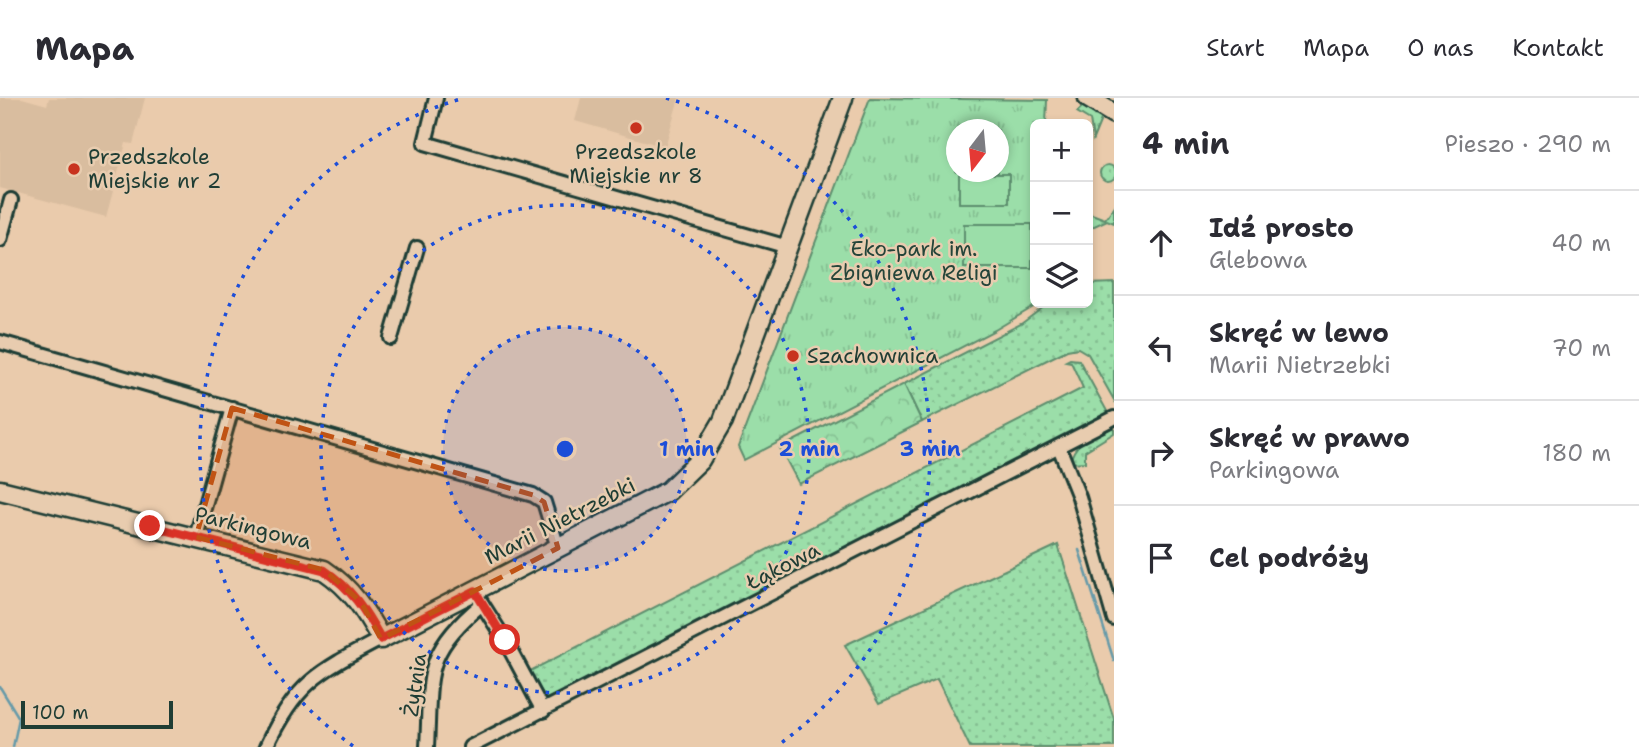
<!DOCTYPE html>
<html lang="pl">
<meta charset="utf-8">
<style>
body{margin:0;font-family:"Shantell Sans",sans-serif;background:#f2f2f3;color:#2b2b33}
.controls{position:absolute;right:21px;top:21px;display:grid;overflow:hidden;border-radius:10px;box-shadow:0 4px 10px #0003}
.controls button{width:63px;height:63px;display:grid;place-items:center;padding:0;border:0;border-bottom:2px solid #e1e1e2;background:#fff;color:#2b2b33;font:35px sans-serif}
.compass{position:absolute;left:946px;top:21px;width:63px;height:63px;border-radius:50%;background:#fff;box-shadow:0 4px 10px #0003;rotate:196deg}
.scale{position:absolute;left:21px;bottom:18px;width:152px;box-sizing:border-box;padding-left:7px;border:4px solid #1f3d34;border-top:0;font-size:19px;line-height:24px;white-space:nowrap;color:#1f3d34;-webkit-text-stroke:5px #e8ccaf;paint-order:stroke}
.stop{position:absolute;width:21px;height:21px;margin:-16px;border:5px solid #d93025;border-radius:50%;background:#fff}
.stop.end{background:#d93025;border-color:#fff;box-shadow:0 2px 7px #0008}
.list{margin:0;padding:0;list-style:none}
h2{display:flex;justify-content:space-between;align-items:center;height:91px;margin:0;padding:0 28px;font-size:30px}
h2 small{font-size:23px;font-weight:400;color:#7c7c81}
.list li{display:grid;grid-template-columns:46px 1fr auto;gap:21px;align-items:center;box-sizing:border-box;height:105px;padding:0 28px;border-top:2px solid #e1e1e2}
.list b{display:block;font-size:26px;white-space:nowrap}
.list p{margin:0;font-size:23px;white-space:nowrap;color:#7c7c81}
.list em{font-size:23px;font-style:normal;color:#7c7c81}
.icon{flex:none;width:38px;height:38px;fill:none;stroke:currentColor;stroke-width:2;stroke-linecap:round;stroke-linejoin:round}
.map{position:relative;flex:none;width:1114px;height:649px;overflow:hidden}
header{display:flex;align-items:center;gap:42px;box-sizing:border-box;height:98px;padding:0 35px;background:#fff;border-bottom:2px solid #e1e1e2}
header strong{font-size:33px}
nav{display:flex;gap:38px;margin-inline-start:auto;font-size:24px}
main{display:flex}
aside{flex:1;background:#fff}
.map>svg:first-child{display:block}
.built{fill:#d9bd9f}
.grass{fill:url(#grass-dots);stroke:#5d8e6e;stroke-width:2}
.forest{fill:url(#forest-crowns);stroke:#5d8e6e;stroke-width:2}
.park{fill:url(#park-tufts);stroke:#5d8e6e;stroke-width:2;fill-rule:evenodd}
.pitch{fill:#9bdea9;stroke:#5d8e6e;stroke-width:2}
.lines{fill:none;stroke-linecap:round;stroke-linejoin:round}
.stream{stroke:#669aa9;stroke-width:2.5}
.street-casing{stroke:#1f3d34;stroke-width:18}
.secondary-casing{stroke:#1f3d34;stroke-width:23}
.street{stroke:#e8ccaf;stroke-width:12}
.secondary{stroke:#e8ccaf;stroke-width:18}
.route{stroke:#d93025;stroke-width:9}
.marked{fill:#c05314;fill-opacity:0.2;stroke:#c05314;stroke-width:5;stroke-dasharray:14 9;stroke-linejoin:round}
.ring{fill:none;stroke:#1d4ed8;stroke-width:3.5;stroke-dasharray:3.5 7}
.poi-dot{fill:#c8321e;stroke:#e8ccaf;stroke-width:2.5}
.labels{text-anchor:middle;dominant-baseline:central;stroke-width:5;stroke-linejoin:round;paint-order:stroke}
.poi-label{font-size:21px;fill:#1f3d34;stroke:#e8ccaf;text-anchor:start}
.park-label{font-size:21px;fill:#25453a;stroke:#e8ccaf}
.street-label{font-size:21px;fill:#1f3d34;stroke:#e8ccaf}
.centre{fill:#1d4ed8;stroke:#e8ccaf;stroke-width:3.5}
.ring-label{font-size:21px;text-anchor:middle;font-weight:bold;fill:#1d4ed8;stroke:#e8ccaf;stroke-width:5;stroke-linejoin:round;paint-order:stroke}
</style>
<header>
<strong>Mapa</strong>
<nav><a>Start</a><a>Mapa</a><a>O nas</a><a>Kontakt</a></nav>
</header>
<main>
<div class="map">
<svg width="1114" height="649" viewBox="0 0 1114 649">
<defs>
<pattern id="grass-dots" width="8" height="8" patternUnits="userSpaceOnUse" patternTransform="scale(1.75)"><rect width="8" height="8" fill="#9bdea9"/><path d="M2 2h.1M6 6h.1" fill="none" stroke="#85bf92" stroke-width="1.8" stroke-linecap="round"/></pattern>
<pattern id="forest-crowns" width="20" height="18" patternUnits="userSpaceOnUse" patternTransform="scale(1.75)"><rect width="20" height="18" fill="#9bdea9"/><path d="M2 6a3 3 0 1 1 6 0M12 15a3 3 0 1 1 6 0" fill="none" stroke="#85bf92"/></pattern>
<pattern id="park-tufts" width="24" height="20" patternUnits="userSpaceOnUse" patternTransform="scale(1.75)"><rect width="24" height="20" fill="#9bdea9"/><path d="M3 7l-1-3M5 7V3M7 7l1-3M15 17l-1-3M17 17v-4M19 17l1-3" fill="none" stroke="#85bf92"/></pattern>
</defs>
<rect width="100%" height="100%" fill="#eacbac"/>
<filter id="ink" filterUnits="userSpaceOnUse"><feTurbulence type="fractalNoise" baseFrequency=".0143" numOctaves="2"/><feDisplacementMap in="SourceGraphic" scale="14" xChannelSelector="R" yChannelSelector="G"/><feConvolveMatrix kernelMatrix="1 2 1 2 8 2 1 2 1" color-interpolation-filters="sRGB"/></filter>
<g filter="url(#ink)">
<g class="built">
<path d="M0,0h22l25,7 2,-7h96l-12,46 -7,-1 -20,74 -106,-29z"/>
<path d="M581,0h98l-14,49 -90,-26z"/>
</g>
<g class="grass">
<path d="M1085,6l17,13 -9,22 -3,-19 -13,-8z"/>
<circle cx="1108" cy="75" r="8"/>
<path d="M1088,85l1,30 16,6 9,-12v16l-7,-3 -19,9z"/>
<path d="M1114,185v117l-26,-46 -10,-6 -11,2 -145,72 -18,-38 117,-60 28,-21h39v-19z"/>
<path d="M1070,261l9,1 29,53 -7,7 -545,281 -10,-3 -18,-26 555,-284 -12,-26 -5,-1z"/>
<path d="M1114,326v9l-29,18v11l-15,1c4,-23 25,-29 44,-39z"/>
<path d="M1058,447l56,174v28h-144l-33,-68 -58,25 -34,-59z"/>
</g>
<path class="forest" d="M904,286l18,38 -123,62 -19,-36z"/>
<path class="park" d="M870,0l177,2 -1,24h-11v179h5l-45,27 -251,130 -6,-13zM956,32h42v42h-42z"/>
<g class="pitch">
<rect x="959" y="76" width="50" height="29"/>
<rect x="964" y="126" width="68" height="44"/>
</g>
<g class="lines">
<g class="stream">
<path d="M1079,452l35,111"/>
<path d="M0,589l19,31 -6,29"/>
</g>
<g class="street-casing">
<g id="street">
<path d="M436,0l-11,45 363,104"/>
<path d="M0,142l11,-40"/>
<path d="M391,240l26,-90"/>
<path d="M0,244l533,153 11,7 14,46"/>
<path d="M1059,349l20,50 35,122"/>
<path d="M196,439l36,-129"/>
<path d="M479,501l26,41 38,71"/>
<path d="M266,649c30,-65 54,-76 115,-108"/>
<path d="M427,649c4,-72 -5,-93 55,-143"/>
<path d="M470,649l644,-329"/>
</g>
</g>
<g class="secondary-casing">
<g id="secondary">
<path d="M1088,0l26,16"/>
<path d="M0,392l324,80c28,19 41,40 57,69l287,-148 32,-31 23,-39 120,-323"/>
</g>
</g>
<use href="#street" class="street"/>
<use href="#secondary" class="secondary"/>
</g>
</g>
<g class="lines" filter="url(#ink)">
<path class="route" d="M150,428l174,44c28,19 41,40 57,69l94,-48 30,49"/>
</g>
<path class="marked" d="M232,310l301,87 11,7 14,46 -177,91 -20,-37 -37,-32 -128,-33z"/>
<circle cx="565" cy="351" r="122" fill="#1d4ed8" fill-opacity=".12"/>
<g class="ring">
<circle cx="565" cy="351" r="122"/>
<circle cx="565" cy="351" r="244"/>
<path d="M353 648A365 365 0 0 1 464 0M666 0A365 365 0 0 1 777 648"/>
</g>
<g class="poi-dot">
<circle cx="636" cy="30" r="7"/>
<circle cx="74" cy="71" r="7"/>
<circle cx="793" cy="258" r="7"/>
</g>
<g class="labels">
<g class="poi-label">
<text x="636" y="54" text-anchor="middle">Przedszkole<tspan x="636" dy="24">Miejskie nr 8</tspan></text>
<text x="88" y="59">Przedszkole<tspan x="88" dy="24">Miejskie nr 2</tspan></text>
<text x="807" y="258">Szachownica</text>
</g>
<g class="park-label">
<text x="914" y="151">Eko-park im.<tspan x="914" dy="24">Zbigniewa Religi</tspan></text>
</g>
<g class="street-label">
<text transform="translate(560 423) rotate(-27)">Marii Nietrzebki</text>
<text transform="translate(253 430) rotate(14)">Parkingowa</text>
<text transform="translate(783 468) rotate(-27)">Łąkowa</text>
<text transform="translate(415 587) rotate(-82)">Żytnia</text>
</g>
</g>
<circle cx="565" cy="351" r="10" class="centre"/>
<g class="ring-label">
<text x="687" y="358">1 min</text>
<text x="809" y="358">2 min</text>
<text x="930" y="358">3 min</text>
</g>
</svg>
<div class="controls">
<button>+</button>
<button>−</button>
<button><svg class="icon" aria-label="layers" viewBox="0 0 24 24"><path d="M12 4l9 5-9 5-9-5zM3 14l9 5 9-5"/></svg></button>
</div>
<svg class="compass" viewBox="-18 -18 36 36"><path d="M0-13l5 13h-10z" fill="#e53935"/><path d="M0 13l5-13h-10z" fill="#7c7c81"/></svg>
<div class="scale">100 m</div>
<div class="stop" style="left:505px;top:542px"></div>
<div class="stop end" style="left:150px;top:428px"></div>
</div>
<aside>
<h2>4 min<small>Pieszo · 290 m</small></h2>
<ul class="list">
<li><svg class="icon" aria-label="ahead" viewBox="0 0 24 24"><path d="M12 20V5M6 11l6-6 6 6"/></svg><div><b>Idź prosto</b><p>Glebowa</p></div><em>40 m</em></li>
<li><svg class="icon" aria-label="left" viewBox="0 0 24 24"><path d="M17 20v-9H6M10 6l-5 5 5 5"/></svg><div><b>Skręć w lewo</b><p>Marii Nietrzebki</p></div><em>70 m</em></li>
<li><svg class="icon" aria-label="right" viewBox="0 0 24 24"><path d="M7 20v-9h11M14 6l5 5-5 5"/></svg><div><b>Skręć w prawo</b><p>Parkingowa</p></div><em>180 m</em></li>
<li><svg class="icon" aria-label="arrive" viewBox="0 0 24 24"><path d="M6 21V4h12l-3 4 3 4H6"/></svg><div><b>Cel podróży</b></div></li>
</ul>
</aside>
</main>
